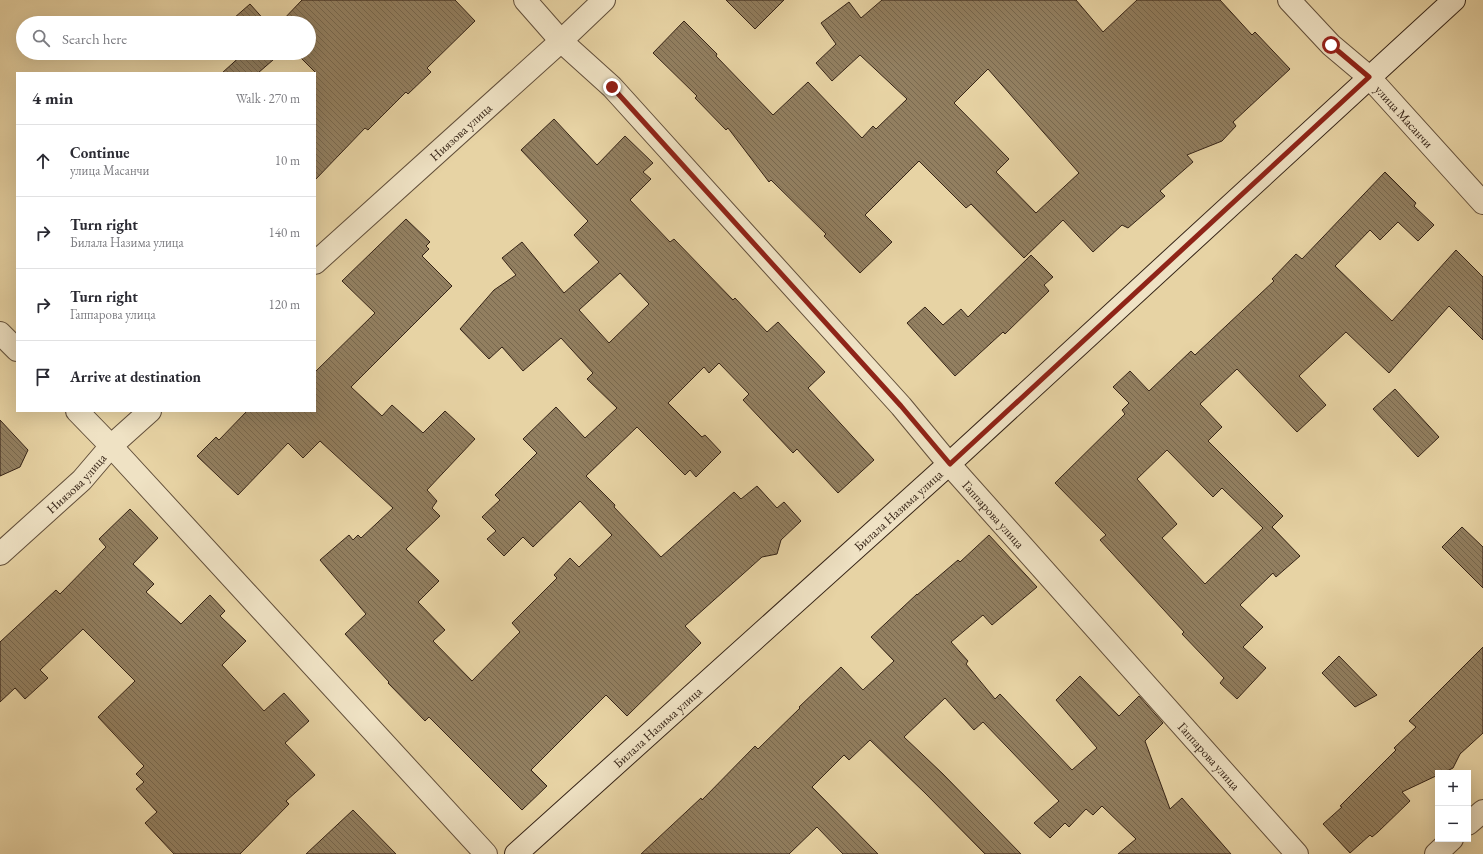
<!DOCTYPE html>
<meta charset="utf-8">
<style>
body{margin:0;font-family:"EB Garamond",serif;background:#f2f2f3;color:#2b2b33}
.controls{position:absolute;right:12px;bottom:12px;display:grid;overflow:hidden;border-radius:0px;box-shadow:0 4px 16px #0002}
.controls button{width:36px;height:36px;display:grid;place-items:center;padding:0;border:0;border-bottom:1px solid #e1e1e2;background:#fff;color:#2b2b33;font:20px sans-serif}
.stop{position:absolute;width:12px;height:12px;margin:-9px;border:3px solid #8f2418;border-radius:50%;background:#fff}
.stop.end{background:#8f2418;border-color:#fff;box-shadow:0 1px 4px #0008}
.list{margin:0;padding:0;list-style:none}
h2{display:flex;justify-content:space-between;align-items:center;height:52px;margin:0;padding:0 16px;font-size:17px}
h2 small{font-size:13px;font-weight:400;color:#7c7c81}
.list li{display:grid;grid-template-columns:26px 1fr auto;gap:12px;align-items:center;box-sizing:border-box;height:72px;padding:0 16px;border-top:1px solid #e1e1e2}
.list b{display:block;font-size:15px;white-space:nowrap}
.list p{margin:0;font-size:13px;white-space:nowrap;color:#7c7c81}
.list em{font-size:13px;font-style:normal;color:#7c7c81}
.icon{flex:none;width:22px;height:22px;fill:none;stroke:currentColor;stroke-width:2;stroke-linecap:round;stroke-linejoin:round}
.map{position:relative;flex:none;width:1483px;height:854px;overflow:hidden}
.search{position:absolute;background:#fff;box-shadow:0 4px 16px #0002;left:16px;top:16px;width:300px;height:44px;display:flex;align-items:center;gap:10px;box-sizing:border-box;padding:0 14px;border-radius:22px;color:#7c7c81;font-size:15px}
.panel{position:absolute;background:#fff;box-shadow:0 4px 16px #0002;left:16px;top:72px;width:300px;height:340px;border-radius:0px}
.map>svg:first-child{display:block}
.building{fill:url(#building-back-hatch);stroke:#352316;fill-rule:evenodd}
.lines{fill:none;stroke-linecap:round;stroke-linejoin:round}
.street-casing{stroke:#624f3a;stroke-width:24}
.secondary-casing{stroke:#352316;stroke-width:24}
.street{stroke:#efe2c4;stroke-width:22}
.secondary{stroke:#efe2c4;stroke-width:22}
.route{stroke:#8f2418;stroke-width:5}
.labels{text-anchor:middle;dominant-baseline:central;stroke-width:3;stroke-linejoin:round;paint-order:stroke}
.street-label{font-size:13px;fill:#352316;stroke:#efe2c4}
</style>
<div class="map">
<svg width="1483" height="854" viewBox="0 0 1483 854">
<defs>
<pattern id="building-back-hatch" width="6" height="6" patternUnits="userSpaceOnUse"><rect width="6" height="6" fill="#927f60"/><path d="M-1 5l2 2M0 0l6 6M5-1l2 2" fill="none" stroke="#78684e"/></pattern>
</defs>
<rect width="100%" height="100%" fill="#e7d3a4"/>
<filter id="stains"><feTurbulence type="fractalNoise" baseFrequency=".005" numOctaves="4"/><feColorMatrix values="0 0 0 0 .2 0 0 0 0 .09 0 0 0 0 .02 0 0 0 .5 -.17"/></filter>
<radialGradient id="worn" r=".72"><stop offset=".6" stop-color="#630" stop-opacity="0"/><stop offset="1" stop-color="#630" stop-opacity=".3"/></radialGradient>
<g class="building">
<path d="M302,0h153l20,21 -48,47 4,4 -23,22 -2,-2 -38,38 -3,-2 -50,52v-108l-19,-19h13v-30h-29z"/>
<path d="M726,0h58l-29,29z"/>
<path d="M882,0h194l27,32 34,-32h83l32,35 3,-3 35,37 -57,53 3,4 -14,15 -35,14 6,7 -33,29 5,5 -37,32 -6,-3 -29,27 -30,-32 -39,38 -53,-54 -5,4 -47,-47 -54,54 27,27 -32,31 -36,-37 2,-2 -55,-54 -2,2 -41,-54 -2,2 -31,-32 2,-2 -44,-43 31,-32 33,33 -1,2 57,59 35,-33 54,56 11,-12 3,3 31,-30 -47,-44 -28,26 -16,-18 20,-19 -15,-21 28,-21 12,16zM988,69l91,104 -43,40 -40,-41 13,-13 -55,-56z"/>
<path d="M250,4l17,19h-29l-4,-5z"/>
<path d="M244,53h37l-23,20h-36z"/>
<path d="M554,119l43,46 28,-29 28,27 -10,9 8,7 -21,21 40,42 4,-3 59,61 2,-2 32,34 11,-10 47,50 -17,16 66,72 -36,33 -41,-44 -4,4 -50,-53 6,-6 -30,-31 -10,10 -5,-6 -36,36 34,34 3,-2 16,17 -25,25 -6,-7 -5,5 -48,-48 -51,49 29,29 -1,2 47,50 73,-65 7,7 16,-13 20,22 7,-6 17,19 -20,19 -4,14 -15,3 -77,69 16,17 -74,73 -21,-21 -75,75 16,16 -25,24 -93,-93 -4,4 -37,-38 1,-1 -44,-48 21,-20 -46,-54 29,-25 4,5 5,-5 3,3 32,-30 -73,-67 -17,17 -15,-15 -50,52 -41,-39 19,-19 3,3 28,-29h68v-39l60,-59 -33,-32 64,-62 24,23 -4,4 3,3 -7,7 30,30 -101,101 31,29 10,-11 31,28 22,-22 30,28 -48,51 10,11 -5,7 8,8 -34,33 33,32 -21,21 27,28 -12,11 39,40 48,-49 -8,-9 45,-45 -3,-3 16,-17 9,9 33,-32 -32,-34 -47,46 -10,-10 -19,19 -17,-17 9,-8 -14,-14 18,-17 -5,-5 42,-42 -14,-14 33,-32 29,31 32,-30 -30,-29 6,-6 -32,-35 -38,33 -21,-24 -13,12 -29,-30 34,-39 22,-15 -14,-17 20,-16 42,51 35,-31 -25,-27 14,-14 -67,-71zM620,273l29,31 -40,39 -30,-33z"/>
<path d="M1385,172l31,31 -2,3 20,19 -16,16 -20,-19 -18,18 -10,-10 -35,36 57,55 64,-71 27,27v63l-34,-34 -60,67 -43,-41 -47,44 27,29 -29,27 -60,-63 -37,35 22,23 -14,14 75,75 -11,11 28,29 -24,21 -3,-4 -33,32 23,22 -20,20 23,21 -29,31 -17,-16 4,-5 -42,-44 2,-2 -84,-92 6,-5 -51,-52 70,-69 -3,-4 7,-7 -16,-16 17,-16 19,20 42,-40 4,4 79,-74 -2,-2 24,-25 6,5zM1167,450l43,44 3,3 9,-9 41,40 -58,56 -43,-46 15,-14 -40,-45z"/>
<path d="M1031,255l22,22 -9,8 5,6 -44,43 -2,-2 -48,44 -48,-53 18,-16 18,18 18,-16 7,8z"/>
<path d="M1395,389l44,48 -21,20 -45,-48z"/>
<path d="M0,420l28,30 -8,17 -20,9z"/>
<path d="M130,509l28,29 -25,26 21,20 -8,8 35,32 29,-29 15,16 -5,5 26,25 -24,24 42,46 20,-18 25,28 -24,22 30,32 -29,26 3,3 -49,50h-66l-29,-31 12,-11 -21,-23 8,-7 -8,-8 8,-8 -46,-49 37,-36 -52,-52 -43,41 8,8 -23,21 -10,-11 -15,14v-60l56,-52 4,4 46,-47 -7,-8z"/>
<path d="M1462,527l21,20v41l-41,-41z"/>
<path d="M989,535l48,52 -45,38 -9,-10 -32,27 17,19 -2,3 29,35 5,-5 72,76 25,-22 -41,-48 24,-24 39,40 20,-20 24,27 -18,18 25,68 12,-11 49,56h-113l18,-15 -34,-33 -9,9 -7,-6 -17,18 -4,-4 -15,15 -16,-15 25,-22 -76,-79 -9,8 -29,-32 -41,39 39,37 78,80h-36l-60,-61 -55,-53 -21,20 -5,-5 -32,32 66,67h-35l-26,-27 -28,27h-148l60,-56 1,2 53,-54 3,3 42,-41 -1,-1 42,-40 22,23 31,-29 -23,-24 46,-43v1l41,-35 2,2z"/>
<path d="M1483,647v86l-23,21 -7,14 -10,5h-5v2l-36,17 8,9 -32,31 -6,5 -2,-2 -20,18 -27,-29 19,-17 -2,-1 56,-56 -2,-2 22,-21 -7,-6z"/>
<path d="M1339,656l38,39 -22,12 -33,-34z"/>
<path d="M353,810l43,44h-90z"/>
</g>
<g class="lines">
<g class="street-casing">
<g id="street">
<path id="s1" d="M525,0l36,41 51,46 289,319 48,58 348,390"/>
<path id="s2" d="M1289,0l42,45 38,32 114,126"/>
<path id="s3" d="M315,263l246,-222 43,-41"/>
<path d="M0,333l17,17"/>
<path d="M77,411l34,35 375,408"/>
<path id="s4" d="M0,554l82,-74 29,-34 39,-35"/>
<path d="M1468,824l15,-13"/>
<path d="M1436,854l16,-15"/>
</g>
</g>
<g class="secondary-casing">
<g id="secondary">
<path id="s5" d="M516,854l433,-390 505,-464"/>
</g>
</g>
<use href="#street" class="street"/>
<use href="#secondary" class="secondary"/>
</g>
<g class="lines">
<path class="route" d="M612,87l289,319 49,58 419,-387 -38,-32"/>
</g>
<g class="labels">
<g class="street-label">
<text stroke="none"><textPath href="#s2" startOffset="164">улица Масанчи</textPath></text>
<text stroke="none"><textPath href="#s3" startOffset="196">Ниязова улица</textPath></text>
<text stroke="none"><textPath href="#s4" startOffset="104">Ниязова улица</textPath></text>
<text stroke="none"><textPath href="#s5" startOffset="514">Билала Назима улица</textPath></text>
<text stroke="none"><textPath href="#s1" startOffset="696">Гаппарова улица</textPath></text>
<text stroke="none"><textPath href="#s5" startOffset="190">Билала Назима улица</textPath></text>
<text stroke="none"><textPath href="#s1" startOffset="1020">Гаппарова улица</textPath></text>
</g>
</g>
<rect width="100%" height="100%" filter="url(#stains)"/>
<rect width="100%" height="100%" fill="url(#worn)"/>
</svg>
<div class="controls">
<button>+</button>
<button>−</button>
</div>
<div class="stop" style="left:1331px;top:45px"></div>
<div class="stop end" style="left:612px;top:87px"></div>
<div class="search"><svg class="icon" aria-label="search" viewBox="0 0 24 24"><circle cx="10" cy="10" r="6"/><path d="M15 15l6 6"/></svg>Search here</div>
<section class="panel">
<h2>4 min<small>Walk · 270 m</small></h2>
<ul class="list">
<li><svg class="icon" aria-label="ahead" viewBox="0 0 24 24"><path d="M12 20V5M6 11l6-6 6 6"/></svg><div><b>Continue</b><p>улица Масанчи</p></div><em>10 m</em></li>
<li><svg class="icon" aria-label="right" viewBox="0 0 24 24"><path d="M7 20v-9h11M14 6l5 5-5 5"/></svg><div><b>Turn right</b><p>Билала Назима улица</p></div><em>140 m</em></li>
<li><svg class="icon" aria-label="right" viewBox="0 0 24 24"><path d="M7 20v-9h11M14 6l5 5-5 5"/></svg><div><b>Turn right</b><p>Гаппарова улица</p></div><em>120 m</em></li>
<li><svg class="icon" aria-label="arrive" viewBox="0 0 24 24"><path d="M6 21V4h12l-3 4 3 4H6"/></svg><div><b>Arrive at destination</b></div></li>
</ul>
</section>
</div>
